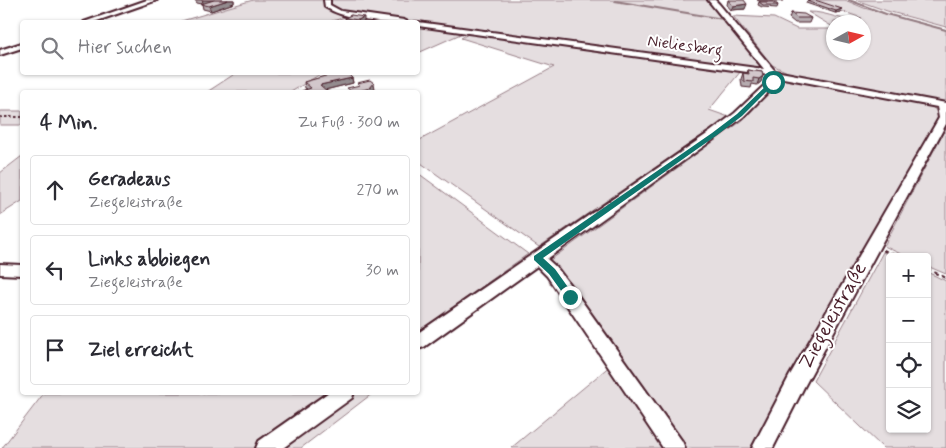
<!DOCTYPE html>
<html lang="de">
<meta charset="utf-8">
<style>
body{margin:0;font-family:Mynerve,sans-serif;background:#f7f7f7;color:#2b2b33}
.controls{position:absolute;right:15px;bottom:15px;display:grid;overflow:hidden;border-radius:5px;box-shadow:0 1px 4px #0004}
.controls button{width:45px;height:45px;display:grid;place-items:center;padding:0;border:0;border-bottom:1px solid #e1e1e2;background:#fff;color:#2b2b33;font:25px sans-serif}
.compass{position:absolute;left:826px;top:15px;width:45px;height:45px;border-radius:50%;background:#fff;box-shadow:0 1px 4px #0004;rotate:82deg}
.stop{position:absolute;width:15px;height:15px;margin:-11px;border:4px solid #0f766e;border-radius:50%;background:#fff}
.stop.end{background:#0f766e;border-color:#fff;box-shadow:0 1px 5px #0008}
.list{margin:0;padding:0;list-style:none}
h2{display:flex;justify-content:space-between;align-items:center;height:65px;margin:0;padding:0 20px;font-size:21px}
h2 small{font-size:16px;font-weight:400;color:#7c7c81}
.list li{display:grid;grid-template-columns:32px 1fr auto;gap:15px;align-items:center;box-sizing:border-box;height:70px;margin:0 10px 10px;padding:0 10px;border:1px solid #e1e1e2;border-radius:5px}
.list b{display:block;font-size:19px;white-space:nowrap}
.list p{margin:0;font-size:16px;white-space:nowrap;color:#7c7c81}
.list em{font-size:16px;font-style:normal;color:#7c7c81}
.icon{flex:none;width:28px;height:28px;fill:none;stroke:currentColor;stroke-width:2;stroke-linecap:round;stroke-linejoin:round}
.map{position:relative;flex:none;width:946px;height:448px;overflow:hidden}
.search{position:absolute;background:#fff;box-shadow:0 1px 4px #0004;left:20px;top:20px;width:400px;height:55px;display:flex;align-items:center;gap:12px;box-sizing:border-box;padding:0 18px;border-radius:5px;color:#7c7c81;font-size:19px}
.panel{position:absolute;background:#fff;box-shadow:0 1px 4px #0004;left:20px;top:90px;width:400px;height:305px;border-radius:5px}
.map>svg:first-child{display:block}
.green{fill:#e5dee0;stroke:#987e86}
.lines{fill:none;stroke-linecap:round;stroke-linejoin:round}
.stream{stroke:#91787e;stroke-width:2}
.minor-casing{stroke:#4a1f2b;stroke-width:4}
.path-far1{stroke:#4a1f2b;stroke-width:2;stroke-dasharray:2.5 2.5;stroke-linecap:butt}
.path{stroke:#4a1f2b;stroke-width:2.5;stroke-dasharray:4 4;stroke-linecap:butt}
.minor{fill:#fff;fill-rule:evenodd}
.wall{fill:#b5abaf;stroke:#4a1f2b}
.shaded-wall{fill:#938b8e;stroke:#4a1f2b}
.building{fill:#d2c7cb;stroke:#4a1f2b}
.route{fill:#0f766e}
.labels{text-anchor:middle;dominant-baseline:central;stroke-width:4;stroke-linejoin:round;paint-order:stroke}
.far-street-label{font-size:16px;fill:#4a1f2b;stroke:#fff}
.street-label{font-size:20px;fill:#4a1f2b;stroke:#fff}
</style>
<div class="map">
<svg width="946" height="448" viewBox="0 0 946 448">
<rect width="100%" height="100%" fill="#fff"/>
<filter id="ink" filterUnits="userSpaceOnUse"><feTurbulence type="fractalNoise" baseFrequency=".02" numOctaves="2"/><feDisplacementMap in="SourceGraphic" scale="10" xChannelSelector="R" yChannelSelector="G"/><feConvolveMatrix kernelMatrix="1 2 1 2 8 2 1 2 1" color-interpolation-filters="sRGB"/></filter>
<g filter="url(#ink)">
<g class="green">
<path d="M253,0h72l-1,7 13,7 12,2 -20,6h-151z"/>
<path d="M329,0h377l8,5 47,60 -7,4 -13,2 -32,39 20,7 -190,130 -121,-86v-20l136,-74 -93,-29 9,-5 17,2 -69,-11v-2l-77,-9 -12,-7z"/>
<path d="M808,0h37l19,8 82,22v73l-154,-29 -20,-9 -39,-49 41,2 23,11h36l1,23h30v-30h-30l-1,5 -25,-15c20,-1 36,12 54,6z"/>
<path d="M856,0h90v27l-59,-16z"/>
<path d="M418,27l45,6 -45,20z"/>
<path d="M236,73h86l-31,19h-84z"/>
<path d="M783,78l131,23 16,4 10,9 -188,334h-68l-135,-187 194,-141z"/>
<rect x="0" y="111" width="22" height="14"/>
<path d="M946,127v147l-19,-8v-9h-20l-23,-11z"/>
<path d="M22,156v45l-22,14v-42z"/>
<path d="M418,173l110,81 -110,78z"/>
<path d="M883,252l10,5h-3v172h37v-157l19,9v167h-63l-70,-67z"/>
<path d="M611,365l55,83h-155z"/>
<path d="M44,393h329l-72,55h-299z"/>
</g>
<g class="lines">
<g class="stream">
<path d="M849,0l37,14 60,16"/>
<path d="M615,1l108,18"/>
</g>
<g class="minor-casing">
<g id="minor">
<path d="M147,0h10l-63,22h-10z"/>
<path d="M324,0h6v5l11,6 63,9 4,2c-23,3 -64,-3 -83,-15z"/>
<path d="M708,0h7l4,4 56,67 171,32v21l-142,263 -31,61h-21l38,-73 149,-257 -2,-11 -159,-30 -2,7 -33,33 -25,19 -171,123 10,9 19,25 106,148 3,7h-22l-99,-147 -17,-25 -10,-10 -113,81 -6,2v-16l292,-201 25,-19 34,-32v-6l-351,-49v-4h-3h3l346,47z"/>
<path d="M22,43v5l-22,7v-5z"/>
<path d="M0,264l22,1v10l-22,-1z"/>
<path d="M329,392h25l-2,6 -69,50h-27l3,-7z"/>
</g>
</g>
<path class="path-far1" d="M0,117h22"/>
<g class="path">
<path d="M883,250l16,7"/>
<path d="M927,269l19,9"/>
</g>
<use href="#minor" class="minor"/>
</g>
<g class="wall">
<path d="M195,0h39v3l-23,8 -8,-2 -1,-5 -5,-1z"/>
<path d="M728,0l17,9 -14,1 -4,-5z"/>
<path d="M757,0h27l-1,1h-24z"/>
<path d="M807,1l35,8 -1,3 -6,1 -29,-10z"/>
<path d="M759,2l19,3 -1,3 -15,-1 -4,-2z"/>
<path d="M791,13l20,5 -2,5h-14l-6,-5z"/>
<path d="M351,15l13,7h-18l-1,-4z"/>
<path d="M748,70l14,2 -1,10 -4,3 -5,-1 -1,4 -9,-1 -1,-8 2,-6 4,1z"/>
<path d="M333,72h13l6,6 1,5 -28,7 4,2h-27v-1l5,-2 -2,-1 -1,-6 30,-8z"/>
</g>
<g class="shaded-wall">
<path d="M202,0h14v1l-12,4z"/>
<path d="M228,0h6v3l-23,8 -2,-5z"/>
<path d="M747,4l-2,5 -14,1 2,-4z"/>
<path d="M842,9l-1,3 -6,1 1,-2z"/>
<path d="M364,17v5h-5l-1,-2z"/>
<path d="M763,76l-2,6 -4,3 2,-6z"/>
<path d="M352,78l1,5 -32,8 -1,-6z"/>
<path d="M374,83l1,6 -3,3h-17z"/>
</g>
<g class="building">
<path d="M214,0h14l-19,6 -8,-2z"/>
<path d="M728,0h16l3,4 -14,2z"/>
<path d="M815,0l27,9 -6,2 -29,-10z"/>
<path d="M759,2h15l4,3h-15z"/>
<path d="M791,13l13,1 7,4h-14z"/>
<path d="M351,15l13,2 -6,3 -13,-2z"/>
<path d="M748,70l14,2 1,4 -4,3 -6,-1v4l-9,-1 -1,-8 6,1z"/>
<path d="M335,72h11l6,6 -32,7 8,7h-25l-1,-1 9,-3 -7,-6 32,-9z"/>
<path d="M370,80l4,3 -4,5 -15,4h-3l-5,-4 13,-3 -3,-2z"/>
</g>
</g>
<path class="route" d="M771,81l5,1 -34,34 -25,19 -174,123 12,11 20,28 -5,3 -3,-1 -18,-25 -15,-14v-4l178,-123 25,-19z"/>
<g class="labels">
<g class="far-street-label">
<text transform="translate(685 46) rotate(8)">Nieliesberg</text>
</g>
<g class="street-label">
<text transform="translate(833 316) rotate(-61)">Ziegeleistraße</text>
</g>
</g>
</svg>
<div class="controls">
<button>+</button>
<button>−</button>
<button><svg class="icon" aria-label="locate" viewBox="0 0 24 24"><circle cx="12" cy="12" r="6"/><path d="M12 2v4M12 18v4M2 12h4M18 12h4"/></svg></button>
<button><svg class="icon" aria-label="layers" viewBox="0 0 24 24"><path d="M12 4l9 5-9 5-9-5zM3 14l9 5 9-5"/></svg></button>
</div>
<svg class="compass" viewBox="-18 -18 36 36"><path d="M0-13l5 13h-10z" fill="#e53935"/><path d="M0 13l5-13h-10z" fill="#7c7c81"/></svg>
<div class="stop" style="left:773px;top:82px"></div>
<div class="stop end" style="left:570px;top:297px"></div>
<div class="search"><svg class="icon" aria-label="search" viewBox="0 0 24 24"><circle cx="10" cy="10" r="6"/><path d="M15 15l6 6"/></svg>Hier suchen</div>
<section class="panel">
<h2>4 Min.<small>Zu Fuß · 300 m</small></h2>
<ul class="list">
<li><svg class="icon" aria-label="ahead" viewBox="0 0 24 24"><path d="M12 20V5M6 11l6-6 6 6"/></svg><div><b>Geradeaus</b><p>Ziegeleistraße</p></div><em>270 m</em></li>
<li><svg class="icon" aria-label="left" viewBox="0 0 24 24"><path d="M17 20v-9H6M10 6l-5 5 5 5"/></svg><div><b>Links abbiegen</b><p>Ziegeleistraße</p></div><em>30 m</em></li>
<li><svg class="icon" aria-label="arrive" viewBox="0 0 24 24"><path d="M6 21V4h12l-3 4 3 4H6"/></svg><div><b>Ziel erreicht</b></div></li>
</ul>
</section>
</div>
